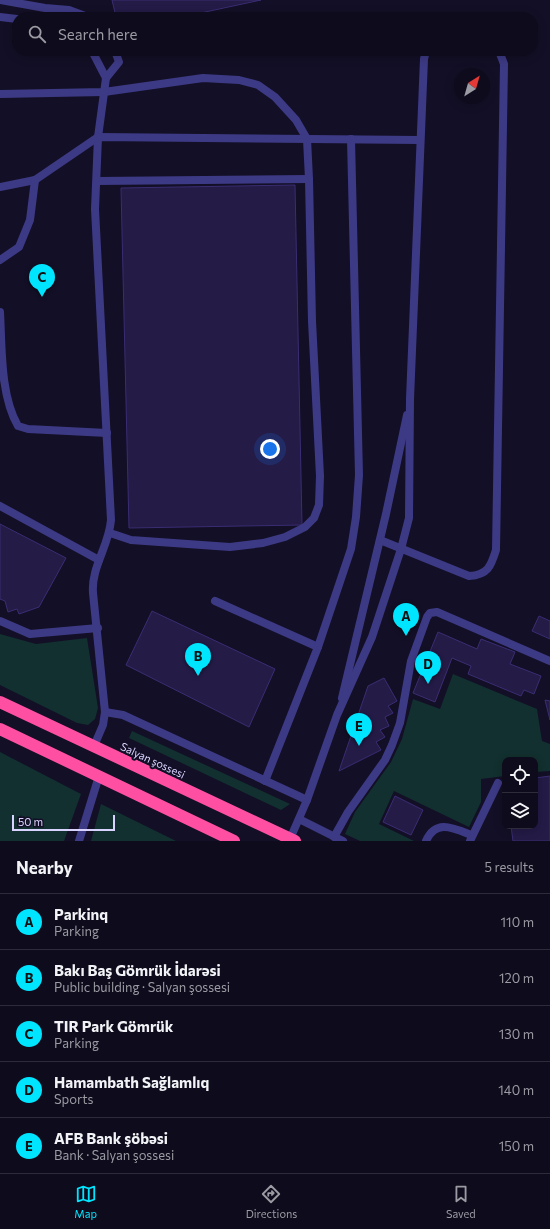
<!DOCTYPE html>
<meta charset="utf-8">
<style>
body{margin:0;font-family:Commissioner,sans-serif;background:#1c1929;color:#f1f3f6}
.controls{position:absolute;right:12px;bottom:12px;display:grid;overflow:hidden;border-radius:8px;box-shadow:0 2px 10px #0003}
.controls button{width:36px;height:36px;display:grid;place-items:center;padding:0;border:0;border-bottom:1px solid #2e2b3b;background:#0e0b1c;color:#f1f3f6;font:20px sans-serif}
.compass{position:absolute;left:454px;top:68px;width:36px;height:36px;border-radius:50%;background:#0e0b1c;box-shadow:0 2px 10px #0003;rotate:37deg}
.scale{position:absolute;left:12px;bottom:10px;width:103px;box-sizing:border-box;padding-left:4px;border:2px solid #d9d4ff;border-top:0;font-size:11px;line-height:14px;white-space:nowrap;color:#d9d4ff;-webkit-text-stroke:3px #130f26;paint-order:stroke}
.you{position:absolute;left:270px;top:449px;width:14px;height:14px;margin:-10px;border:3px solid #fff;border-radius:50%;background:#1a73e8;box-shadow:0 0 0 6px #1a73e833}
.badge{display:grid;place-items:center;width:26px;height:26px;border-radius:50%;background:#00e5ff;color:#111;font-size:13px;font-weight:700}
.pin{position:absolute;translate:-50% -33px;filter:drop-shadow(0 1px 2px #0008)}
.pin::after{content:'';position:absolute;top:21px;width:14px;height:12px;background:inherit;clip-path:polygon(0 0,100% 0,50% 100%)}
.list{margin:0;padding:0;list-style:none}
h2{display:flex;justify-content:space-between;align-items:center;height:52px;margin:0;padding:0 16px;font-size:17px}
h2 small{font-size:13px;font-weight:400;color:#9b9ba3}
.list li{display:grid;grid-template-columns:26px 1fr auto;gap:12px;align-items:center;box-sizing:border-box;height:56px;padding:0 16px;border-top:1px solid #2e2b3b}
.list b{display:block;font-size:15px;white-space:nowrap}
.list p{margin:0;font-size:13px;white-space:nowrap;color:#9b9ba3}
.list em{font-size:13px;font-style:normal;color:#9b9ba3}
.icon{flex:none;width:22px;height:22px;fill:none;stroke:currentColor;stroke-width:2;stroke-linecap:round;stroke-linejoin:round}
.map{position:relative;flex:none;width:550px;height:841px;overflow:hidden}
.search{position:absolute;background:#0e0b1c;box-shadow:0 2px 10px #0003;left:12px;right:12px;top:12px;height:44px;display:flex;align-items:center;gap:10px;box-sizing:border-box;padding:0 14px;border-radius:16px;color:#9b9ba3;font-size:15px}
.sheet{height:332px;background:#0e0b1c}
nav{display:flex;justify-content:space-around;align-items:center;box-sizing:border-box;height:56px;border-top:1px solid #2e2b3b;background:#0e0b1c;font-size:11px;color:#9b9ba3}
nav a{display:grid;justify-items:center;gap:2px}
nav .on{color:#00e5ff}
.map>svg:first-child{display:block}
.green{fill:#12302f}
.building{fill:#241b47;stroke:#3b2d73}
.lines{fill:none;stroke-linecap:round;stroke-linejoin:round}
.lane{stroke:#3d3a85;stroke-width:8}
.highway{stroke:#ff4fa3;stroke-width:12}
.labels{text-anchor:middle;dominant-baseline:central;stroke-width:4;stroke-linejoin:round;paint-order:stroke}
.street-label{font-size:11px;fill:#d9d4ff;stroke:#130f26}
</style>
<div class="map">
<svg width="550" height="841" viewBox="0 0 550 841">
<rect width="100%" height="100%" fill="#130f26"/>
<g class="green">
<path d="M0,634l36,10 51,-6 11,70 -3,11 -7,6 -11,-2 -77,-38z"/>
<path d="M453,674l84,35 5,32 8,3v27l-15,1v-12h-30v16l-24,3v23l-12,25 -75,-36 -15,33 35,17h-54l-15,-7 10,-22 36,-50 11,-23 11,-40 27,10z"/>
<path d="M132,731l158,73 -9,6 -152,-72z"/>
<path d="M0,752l81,42 -17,47h-64z"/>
<path d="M101,804l75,37h-85z"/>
</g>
<g class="building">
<path d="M112,0h149l-79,17h-66z"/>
<path d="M295,185l7,340 -173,3 -8,-340z"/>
<path d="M0,524l66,34 -27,49 -20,7 -2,-5 -9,3 -3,-11 -5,-2z"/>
<path d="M152,611l123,58 -26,58 -123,-62z"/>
<path d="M539,616l11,5v18l-18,-8z"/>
<path d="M438,632l39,17 4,-10 34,13 -5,12 31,12 -7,18 -10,-4 -3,6 -53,-22 3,-8 -19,-8 -17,44 -22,-9z"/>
<path d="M384,678l13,23 -9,5 5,7 -8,4 4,9 -9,4 5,7 -9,5 5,8 -42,21 29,-85z"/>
<path d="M545,700l5,1v19z"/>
<path d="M550,776v65h-37l-2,-15h24v-48z"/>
<path d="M395,796l28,14 -12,25 -28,-13z"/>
</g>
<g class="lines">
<g class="lane">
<path d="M0,0l45,8 24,2 19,7"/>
<path d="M0,17l17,2"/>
<path d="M92,51l14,27"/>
<path d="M0,94l104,-2 99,-14 36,2 19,5 17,12 21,23 11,19 2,40 3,142 8,155 -1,29 -5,13 -9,9 -20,10 -22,6 -33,4 -99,-7 -21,-7"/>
<path d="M97,181l212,-2"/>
<path d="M0,187l35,-7 63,-43 321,3"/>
<path d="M0,260l19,-13 11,-27 5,-40"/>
<path d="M0,312c2,35 0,83 18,114l10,3 79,4"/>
<path d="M0,506l99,54"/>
<path d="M380,540l89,36c19,-1 22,-10 27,-26l8,-486 -5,-13"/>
<path d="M215,601l103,46 -53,134"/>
<path d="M0,621l30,13 68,-6"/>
<path d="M318,647l33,-98 5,-32 3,-42 -8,-336"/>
<path d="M342,698l44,-184 21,-99"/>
<path d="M105,712l18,3 184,85"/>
<path d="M94,746l9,-21 2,-13 -12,-119c-2,-26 16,-47 18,-73l-16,-311 3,-72 8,-59 13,-16 -4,-11"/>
<path d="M299,819l44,22"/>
<path d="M334,837l14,-25 37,-52 7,-15 8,-22 11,-62 16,-44 3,-4 7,-1 113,49"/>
<path d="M290,839l17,-39 30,-85 35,-78 29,-88 8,-31 1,-119 14,-340 2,-8"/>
<path d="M79,841l20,-65"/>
<path d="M426,841c10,-22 27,-13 45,-6"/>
<path d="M470,841l28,-58"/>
</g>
<g class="highway">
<path d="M0,702l295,139"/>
<path d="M0,729l234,112"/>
</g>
</g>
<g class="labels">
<g class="street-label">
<text transform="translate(153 760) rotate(25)">Salyan şossesi</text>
</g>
</g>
</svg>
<div class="controls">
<button><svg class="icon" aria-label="locate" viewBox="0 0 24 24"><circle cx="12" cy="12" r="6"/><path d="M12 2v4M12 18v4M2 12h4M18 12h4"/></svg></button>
<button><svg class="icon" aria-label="layers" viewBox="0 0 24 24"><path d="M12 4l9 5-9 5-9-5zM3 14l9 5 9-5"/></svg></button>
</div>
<svg class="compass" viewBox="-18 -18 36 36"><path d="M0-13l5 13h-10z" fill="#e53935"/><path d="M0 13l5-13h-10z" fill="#9b9ba3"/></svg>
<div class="scale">50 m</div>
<div class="you"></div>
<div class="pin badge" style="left:406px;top:636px">A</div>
<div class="pin badge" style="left:198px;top:676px">B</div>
<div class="pin badge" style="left:42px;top:297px">C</div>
<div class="pin badge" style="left:428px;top:684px">D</div>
<div class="pin badge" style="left:359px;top:746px">E</div>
<div class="search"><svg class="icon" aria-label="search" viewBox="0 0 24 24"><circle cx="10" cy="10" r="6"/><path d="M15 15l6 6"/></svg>Search here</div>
</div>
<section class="sheet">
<h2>Nearby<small>5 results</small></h2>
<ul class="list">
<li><span class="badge">A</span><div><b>Parkinq</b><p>Parking</p></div><em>110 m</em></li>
<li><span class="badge">B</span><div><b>Bakı Baş Gömrük İdarəsi</b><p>Public building · Salyan şossesi</p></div><em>120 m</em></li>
<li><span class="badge">C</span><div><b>TIR Park Gömrük</b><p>Parking</p></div><em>130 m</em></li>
<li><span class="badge">D</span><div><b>Hamambath Sağlamlıq</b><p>Sports</p></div><em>140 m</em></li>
<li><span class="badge">E</span><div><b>AFB Bank şöbəsi</b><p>Bank · Salyan şossesi</p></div><em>150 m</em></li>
</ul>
</section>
<nav>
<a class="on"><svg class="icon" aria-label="map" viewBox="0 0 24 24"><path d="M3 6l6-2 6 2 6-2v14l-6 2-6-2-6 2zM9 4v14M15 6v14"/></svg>Map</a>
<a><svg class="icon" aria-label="directions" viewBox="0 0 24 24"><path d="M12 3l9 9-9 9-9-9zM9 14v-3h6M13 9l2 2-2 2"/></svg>Directions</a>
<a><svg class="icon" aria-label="saved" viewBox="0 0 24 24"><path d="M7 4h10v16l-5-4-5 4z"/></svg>Saved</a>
</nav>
